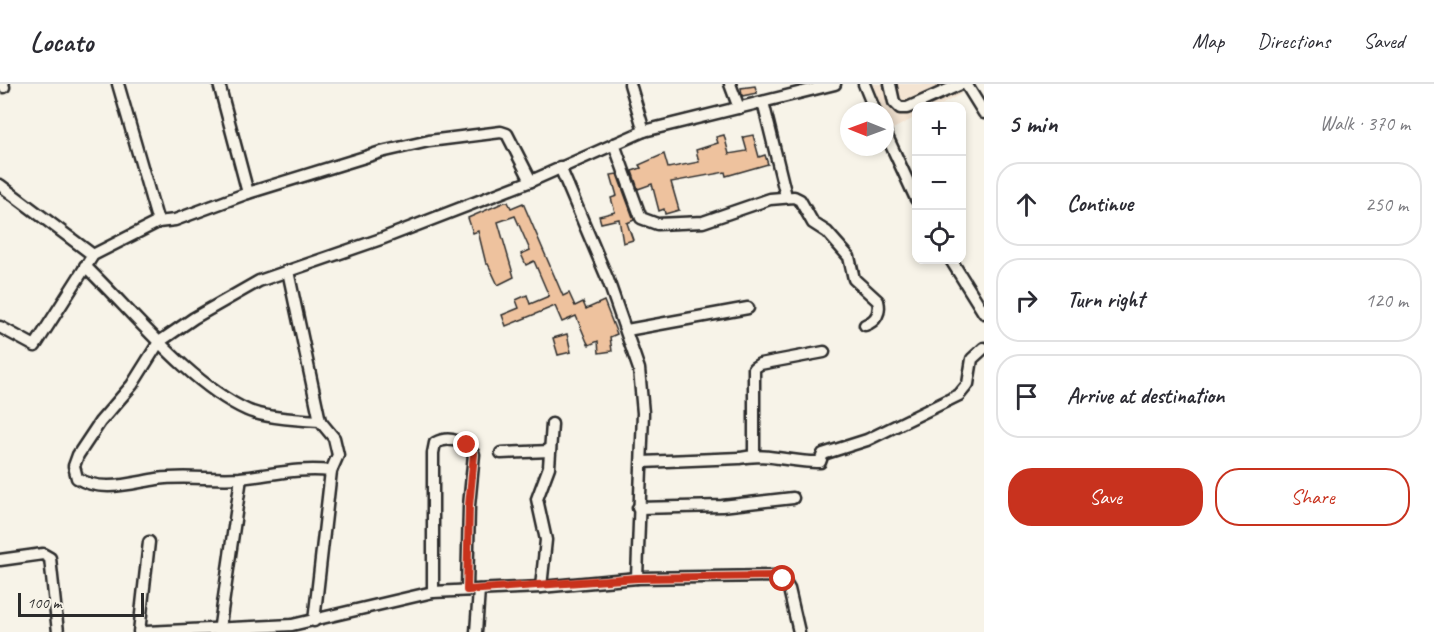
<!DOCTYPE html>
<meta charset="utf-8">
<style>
body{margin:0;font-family:Caveat,sans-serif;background:#f2f2f3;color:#2b2b33}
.controls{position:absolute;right:18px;top:18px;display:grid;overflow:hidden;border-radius:12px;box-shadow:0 3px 9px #0003}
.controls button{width:54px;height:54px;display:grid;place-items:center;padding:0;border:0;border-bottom:2px solid #e1e1e2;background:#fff;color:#2b2b33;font:30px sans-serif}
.compass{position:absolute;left:840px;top:18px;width:54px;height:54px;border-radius:50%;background:#fff;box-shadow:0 3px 9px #0003;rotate:271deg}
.scale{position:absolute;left:18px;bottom:15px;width:126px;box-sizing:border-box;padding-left:6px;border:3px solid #2b2b2b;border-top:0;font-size:16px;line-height:21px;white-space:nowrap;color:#2b2b2b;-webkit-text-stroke:4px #f7f3e8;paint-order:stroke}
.stop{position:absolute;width:18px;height:18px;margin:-14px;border:4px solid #c8321e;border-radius:50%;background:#fff}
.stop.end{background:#c8321e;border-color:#fff;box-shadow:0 2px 6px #0008}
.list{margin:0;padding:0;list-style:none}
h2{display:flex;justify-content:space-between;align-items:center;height:78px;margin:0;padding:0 24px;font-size:26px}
h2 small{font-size:20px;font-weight:400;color:#7c7c81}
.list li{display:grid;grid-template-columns:39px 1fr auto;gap:18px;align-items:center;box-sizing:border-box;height:84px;margin:0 12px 12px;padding:0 12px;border:2px solid #e1e1e2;border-radius:24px}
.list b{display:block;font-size:22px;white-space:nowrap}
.list em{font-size:20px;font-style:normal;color:#7c7c81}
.actions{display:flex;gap:12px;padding:18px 24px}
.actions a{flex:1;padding:14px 0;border:2px solid #c8321e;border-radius:24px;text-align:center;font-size:21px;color:#c8321e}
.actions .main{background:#c8321e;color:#fff}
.icon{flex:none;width:33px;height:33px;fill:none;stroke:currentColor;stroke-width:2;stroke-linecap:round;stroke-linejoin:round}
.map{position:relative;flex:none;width:984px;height:548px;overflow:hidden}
header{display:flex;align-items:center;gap:36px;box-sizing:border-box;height:84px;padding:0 30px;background:#fff;border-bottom:2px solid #e1e1e2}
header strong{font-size:28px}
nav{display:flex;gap:33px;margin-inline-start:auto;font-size:21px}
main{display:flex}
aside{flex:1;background:#fff}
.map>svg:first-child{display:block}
.built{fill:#f4e4d2}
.building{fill:#eec29e;stroke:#2b2b2b;stroke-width:1.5}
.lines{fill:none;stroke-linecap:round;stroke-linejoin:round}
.minor-casing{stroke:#2b2b2b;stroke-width:15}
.minor{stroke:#f7f3e8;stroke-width:10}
.route{stroke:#c8321e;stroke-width:8}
</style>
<header>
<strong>Locato</strong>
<nav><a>Map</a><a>Directions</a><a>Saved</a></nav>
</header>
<main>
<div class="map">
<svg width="984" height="548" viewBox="0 0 984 548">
<rect width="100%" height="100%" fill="#f7f3e8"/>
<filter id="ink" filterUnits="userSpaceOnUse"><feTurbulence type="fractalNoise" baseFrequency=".0167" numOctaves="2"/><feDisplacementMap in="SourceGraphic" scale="12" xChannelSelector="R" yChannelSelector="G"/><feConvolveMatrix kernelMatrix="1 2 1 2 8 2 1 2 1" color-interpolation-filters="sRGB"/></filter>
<g filter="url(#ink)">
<path class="built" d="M870,0h85l6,10 -22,12h-23v11l-25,13 -6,-19h-3z"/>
<g class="building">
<path d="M755,2l2,7 -15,3 -1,-8z"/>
<path d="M724,51l5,19 18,-3 -4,-14 10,-2 6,22 6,-2 3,9 -42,12 -1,-4 -54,10 8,28 -14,4 -1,-5 -5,2 -7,-27 -14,5 -6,-18 9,-3 -2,-3 25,-11 4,14 31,-6 -3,-12 22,-7 -2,-6z"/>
<path d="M617,90l17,46 -7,3 6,17 -10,3 -4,-24 -18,4 -2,-7 16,-4 -4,-14 6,-2 -6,-21z"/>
<path d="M505,118h3l3,6 12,-5 40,93 6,-3 6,13 8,-4 3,7 18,-8 13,33 -7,3 2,14 -13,2 -1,-12 -9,4 -2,-3 -11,-26 -14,6 -7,-16 -49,20 -4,-11 17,-7 -3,-8 11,-5 3,9 19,-8 -15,-35 -8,4 -5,-11 9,-4 -15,-34 -17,6 16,55 -16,8 -10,-21h-2l-8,-33 -5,2 -5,-15z"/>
<path d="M567,250l4,18 -13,3 -5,-17z"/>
</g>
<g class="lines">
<g class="minor-casing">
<g id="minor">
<path d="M2,0l2,3"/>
<path d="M118,0l40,138 17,-2 73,-27 133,-41 48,-11 72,-9 6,2 24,47"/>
<path d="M219,0l29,109"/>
<path d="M630,0l14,47"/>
<path d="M730,0l9,24"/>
<path d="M864,0l11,27"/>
<path d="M890,0l4,18 6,6h7l54,-24"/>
<path d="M966,0l18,29"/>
<path d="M763,18l23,94"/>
<path d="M885,48l31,67"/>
<path d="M614,60l27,74 16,6 46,-2 67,-23 24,-2 6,3 13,23 14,9 22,25 5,22 24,22c3,12 -2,20 -13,24"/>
<path d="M560,83l48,113 31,89 4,44 -6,165"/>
<path d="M0,101l93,70"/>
<path d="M951,176l33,53"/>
<path d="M85,182c46,44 104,118 162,144 15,7 55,10 73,11l14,17 4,17 -7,16 -17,150"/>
<path d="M288,187l32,150"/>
<path d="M0,243l35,19 58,-91 65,-33"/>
<path d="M627,246l121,-22"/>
<path d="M501,369l49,-2"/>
<path d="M754,371v-87l6,-4 64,-12"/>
<path d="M642,378l98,-4c26,-6 53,5 80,4l3,-8 44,-14 92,-45 9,-11 4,-25 12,-11"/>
<path d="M331,387c-32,-4 -60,4 -91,7 -27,2 -56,-3 -83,1 -26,4 -56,14 -80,-1l-3,-12 4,-11 22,-33 32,-37 27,-43 35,-24 65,-37 122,-42 150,-58 113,-50 191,-47"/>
<path d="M638,424l84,-2 71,-8"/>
<path d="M0,476l43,-6 7,4 8,74"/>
<path d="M541,503l5,-47 -9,-41 12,-32 3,-43"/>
<path d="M433,508v-139l2,-10c15,-8 29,-1 39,11l-5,52 -2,84"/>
<path d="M139,548l10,-90"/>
<path d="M146,548l146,-7 141,-33 108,-5 96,-9 138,-2 8,3 6,10 10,43"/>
<path d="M219,548l22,-154"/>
<path d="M476,548l3,-42"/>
</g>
</g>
<use href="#minor" class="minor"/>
</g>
</g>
<g class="lines" filter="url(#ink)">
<path class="route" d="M467,361l7,9 -5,52 -2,84 170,-12 138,-2 8,3"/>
</g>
</svg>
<div class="controls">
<button>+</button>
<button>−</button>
<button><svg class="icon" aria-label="locate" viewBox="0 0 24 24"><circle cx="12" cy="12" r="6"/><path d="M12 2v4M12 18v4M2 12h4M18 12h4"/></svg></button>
</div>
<svg class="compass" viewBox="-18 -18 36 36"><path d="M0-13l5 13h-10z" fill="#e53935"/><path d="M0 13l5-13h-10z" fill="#7c7c81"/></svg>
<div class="scale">100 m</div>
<div class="stop" style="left:783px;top:495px"></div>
<div class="stop end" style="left:467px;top:361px"></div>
</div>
<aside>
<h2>5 min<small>Walk · 370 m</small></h2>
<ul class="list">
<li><svg class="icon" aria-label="ahead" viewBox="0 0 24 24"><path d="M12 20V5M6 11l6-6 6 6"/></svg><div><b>Continue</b></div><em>250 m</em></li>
<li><svg class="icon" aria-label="right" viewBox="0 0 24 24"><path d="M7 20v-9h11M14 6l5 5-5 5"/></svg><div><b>Turn right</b></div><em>120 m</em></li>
<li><svg class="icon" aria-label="arrive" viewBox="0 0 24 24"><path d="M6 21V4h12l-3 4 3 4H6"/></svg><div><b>Arrive at destination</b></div></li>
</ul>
<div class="actions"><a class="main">Save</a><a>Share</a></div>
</aside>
</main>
